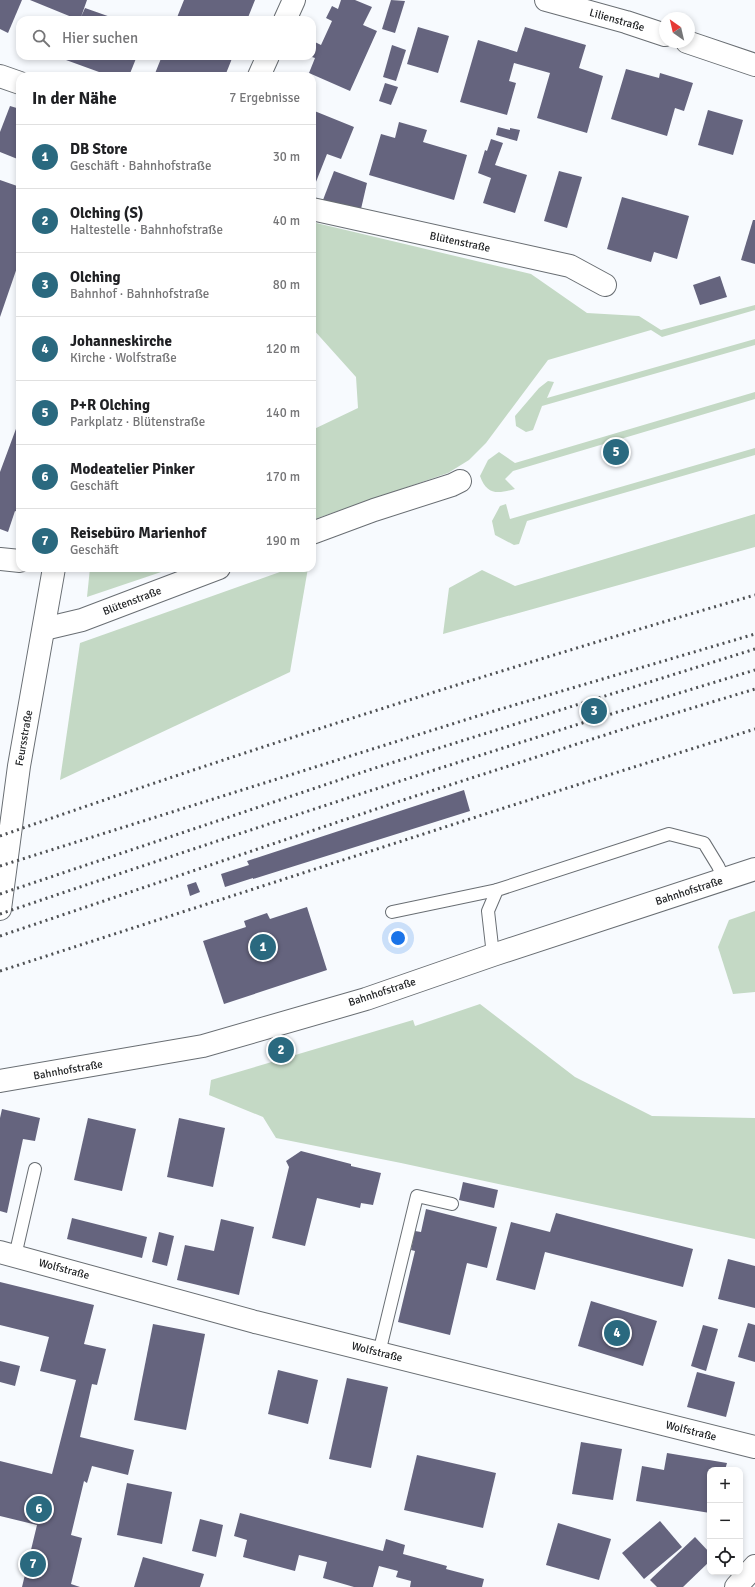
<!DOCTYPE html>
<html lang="de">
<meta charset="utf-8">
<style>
body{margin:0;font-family:Signika,sans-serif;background:#f2f2f2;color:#202124}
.controls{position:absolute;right:12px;bottom:12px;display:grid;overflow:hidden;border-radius:8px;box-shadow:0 2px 6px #0003}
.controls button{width:36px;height:36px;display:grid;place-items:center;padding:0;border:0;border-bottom:1px solid #e0e0e0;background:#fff;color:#202124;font:20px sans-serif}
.compass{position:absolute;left:659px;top:12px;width:36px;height:36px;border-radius:50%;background:#fff;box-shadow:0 2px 6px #0003;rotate:326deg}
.you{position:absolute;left:398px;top:938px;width:14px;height:14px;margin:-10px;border:3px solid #fff;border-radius:50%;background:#1a73e8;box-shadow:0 0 0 6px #1a73e833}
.badge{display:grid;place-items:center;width:26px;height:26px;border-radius:50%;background:#2a697f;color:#fff;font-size:13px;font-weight:700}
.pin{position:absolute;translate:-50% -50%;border:2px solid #fff;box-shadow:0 1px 4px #0006}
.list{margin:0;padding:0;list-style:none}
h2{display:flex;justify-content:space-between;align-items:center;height:52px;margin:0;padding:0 16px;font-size:17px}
h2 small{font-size:13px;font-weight:400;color:#757577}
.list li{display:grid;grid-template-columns:26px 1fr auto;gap:12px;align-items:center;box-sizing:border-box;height:64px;padding:0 16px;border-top:1px solid #e0e0e0}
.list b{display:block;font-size:15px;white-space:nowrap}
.list p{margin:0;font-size:13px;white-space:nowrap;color:#757577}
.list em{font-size:13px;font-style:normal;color:#757577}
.icon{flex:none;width:22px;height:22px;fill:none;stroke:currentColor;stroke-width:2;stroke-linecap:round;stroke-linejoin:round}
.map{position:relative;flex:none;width:755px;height:1587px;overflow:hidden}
.search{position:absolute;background:#fff;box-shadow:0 2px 6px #0003;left:16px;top:16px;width:300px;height:44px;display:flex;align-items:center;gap:10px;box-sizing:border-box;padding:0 14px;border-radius:12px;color:#757577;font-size:15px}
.panel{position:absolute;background:#fff;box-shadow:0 2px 6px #0003;left:16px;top:72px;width:300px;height:500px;border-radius:12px}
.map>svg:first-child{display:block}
.green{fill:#c4d9c5}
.building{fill:#65647e}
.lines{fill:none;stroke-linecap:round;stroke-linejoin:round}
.service-casing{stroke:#696e73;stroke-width:14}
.minor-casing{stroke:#696e73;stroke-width:24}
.tertiary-casing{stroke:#696e73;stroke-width:24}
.service{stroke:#fff;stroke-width:12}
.minor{stroke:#fff;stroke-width:22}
.tertiary{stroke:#fff;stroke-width:22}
.rail{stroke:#4f5154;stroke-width:3;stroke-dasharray:2 4;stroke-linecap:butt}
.labels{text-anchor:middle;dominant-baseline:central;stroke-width:4;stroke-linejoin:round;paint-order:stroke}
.street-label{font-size:11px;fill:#222426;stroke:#fff}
</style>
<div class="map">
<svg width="755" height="1587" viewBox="0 0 755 1587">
<rect width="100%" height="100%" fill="#f7fafe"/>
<g class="green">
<path d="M312,222l219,52 56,39 52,3 22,14 94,-25v5l-93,27 -11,-7 -103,30 -62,83 -17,17 -21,13 -136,47v-90l46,-22 -2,-31 -44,-49z"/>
<path d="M755,339v6l-213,61 -9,24 -7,2 -10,-6 -1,-10 24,-28 9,-7 6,1 -7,16z"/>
<path d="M755,392v7l-242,72 -8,8 10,10c-18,5 -28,6 -35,-13l8,-16 11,-8 16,11z"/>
<path d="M755,448v7l-228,66 -8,23 -5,1 -19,-10 -3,-14 8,-15 6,-2 4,15z"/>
<path d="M755,514v33l-312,87 6,-46 33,-18 33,16z"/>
<path d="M90,568h83l-86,29z"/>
<path d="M291,568h17l-18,104 -230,108 20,-137z"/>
<path d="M755,911v81l-22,2 -15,-47 11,-27z"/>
<path d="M480,1004l95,73 77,39 103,2v121l-354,-76 -125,-25 -13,-21 -54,-22 2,-15 202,-60 2,6z"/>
</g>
<g class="building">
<path d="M0,0h22l-14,33 -8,-4z"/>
<path d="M30,0h57l-6,17 4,-9 34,12h-40z"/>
<path d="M184,0h71l-8,20h-71z"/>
<path d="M341,0h14l17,7 -9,18 14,6 -27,60 -41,-18 6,-15 -3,-1v-7l3,-8 6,3 11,-24 -6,-3 6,-12 6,3z"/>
<path d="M391,0l14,1 -10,32 -13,-4z"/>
<path d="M418,27l31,9 -11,37 -31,-9z"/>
<path d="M525,27l61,18 -7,23 24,8 -16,57 -50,-15 13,-45 -36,-10 -5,18 7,2 -9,32 -47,-13 18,-62 39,12z"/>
<path d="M392,45l14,5 -10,31 -13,-4z"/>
<path d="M68,56h69l-8,20h-19l-44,-16z"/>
<path d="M162,56h71l-8,20h-71z"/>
<path d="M626,69l33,9 1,-5 33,10 -9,28 -9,-3 -8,28 -56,-17z"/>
<path d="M385,83l13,4 -7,18 -12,-4z"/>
<path d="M10,106l10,3v51l-20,-8v-20z"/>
<path d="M312,110l42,17 -13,32 -14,-5 -15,38z"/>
<path d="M708,110l35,10 -10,35 -35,-10z"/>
<path d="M399,122l28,8 -4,12 44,13 -13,45 -85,-25 12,-41 14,4z"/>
<path d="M498,127l12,3v-2l10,2 -3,11 -21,-6z"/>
<path d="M491,139l12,4 -8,22 32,10 -12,38 -32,-10 8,-25 -13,-5 7,-23 2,1z"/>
<path d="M334,171l33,12 -6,26 -38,-9z"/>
<path d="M559,171l23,6 -15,51 -23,-7z"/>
<path d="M0,180l20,7v72l-20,58z"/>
<path d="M622,197l67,19 -12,43 -23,-7 -3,10 -44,-13z"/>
<path d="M753,220h2v44l-14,-4z"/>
<path d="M720,276l7,21 -27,8 -7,-20z"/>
<path d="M20,418v95l-5,-2 -7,21 -8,-3v-57z"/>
<path d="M464,790l6,21 -217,68v-1l-28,9 -4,-13 28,-9 -2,-4z"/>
<path d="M196,882l4,10 -10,4 -3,-11z"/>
<path d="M307,907l20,63 -103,34 -21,-63 43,-14 -2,-6 23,-8 3,6z"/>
<path d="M2,1109l38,9 -5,23 -12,-2 -16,74 -7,-2v-93z"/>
<path d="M88,1118l48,11 -14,62 -48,-11z"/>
<path d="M179,1118l46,10 -12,59 -46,-10z"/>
<path d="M301,1151l50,13v2l30,7 -8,32 -12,-2 -1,5 -43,-10 -12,48 -33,-8 17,-71 -3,-6z"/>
<path d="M463,1182l35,8 -4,18 -35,-8z"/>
<path d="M426,1209l71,18 -10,41 -20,-5 -17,72 -52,-13 17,-71 -4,-1 4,-19 6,1z"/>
<path d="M556,1213l137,36 -10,38 -138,-35 -10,38 -39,-10 15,-58 39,10z"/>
<path d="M72,1218l75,19 -5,21 -75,-19z"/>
<path d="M221,1219l33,8 -15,68 -62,-15 8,-35 29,6z"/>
<path d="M159,1232l15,4 -7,30 -15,-4z"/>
<path d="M728,1259l27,7v42l-37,-9z"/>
<path d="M0,1282l94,23 -10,39 22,5 -9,36 -5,-1 -12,53 54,13 -6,25 -36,-9 -5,17 -3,-2 -13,54 11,3 -11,46 9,3h-58l15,-62 -37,-9v-55l52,13 24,-94 -36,-9 9,-34 -49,-12z"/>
<path d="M591,1301l66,20 -14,45 -65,-20z"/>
<path d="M748,1323l7,2v37l-17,-5z"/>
<path d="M153,1324l52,10 -19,96 -52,-10z"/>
<path d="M703,1325l15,4 -12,42 -15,-5z"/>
<path d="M0,1361l20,5 -5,20 -15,-4z"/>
<path d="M278,1370l40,10 -10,44 -40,-10z"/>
<path d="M697,1372l38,10 -9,35 -39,-10z"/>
<path d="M347,1378l41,9 -17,81 -42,-9z"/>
<path d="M581,1442l41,7 -9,51 -41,-6z"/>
<path d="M667,1453l60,10 -2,7h-15v43l-74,-12 6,-35 22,4z"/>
<path d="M417,1455l79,18 -13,55 -79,-18z"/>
<path d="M127,1483l45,9 -10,52 -45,-9z"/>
<path d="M240,1513l143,38 3,-12 19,6 -2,9 44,12 -1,3 38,10 -2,8h-72l1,-6 -15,-4 2,-6 -19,-5 -6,21h-19l-31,-9 4,-16 -28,-7 -4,16 -52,-14 4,-17 -13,-4z"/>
<path d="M200,1519l23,6 -7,32 -24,-6z"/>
<path d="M660,1521l22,26 -38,32 -22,-26z"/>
<path d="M558,1523l53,16 -12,41 -53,-15z"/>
<path d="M695,1537l15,16v8l-27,26h-26l-7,-7z"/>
<path d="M143,1557l61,17 -4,13h-66z"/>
</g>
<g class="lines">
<g class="service-casing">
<g id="service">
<path d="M392,912l105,-22"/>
<path d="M493,955l-5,-44 9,-21 172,-56 35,9 14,23 6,13"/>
<path d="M15,1256l20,-87"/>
<path d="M379,1353l38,-157 35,8"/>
</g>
</g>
<g class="minor-casing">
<g id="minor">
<path d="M546,0l80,22 39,13"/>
<path d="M687,42l68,23"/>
<path d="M0,76l20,7"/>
<path d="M312,209l258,57 35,19"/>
<path d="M312,533l62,-23 78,-25 8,-4"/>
<path d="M0,559l20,2"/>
<path d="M44,629l38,-9 137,-52"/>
<path d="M0,1081l203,-35 163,-47 127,-44 262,-86"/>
<path d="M0,1252l255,70 500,125"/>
<path d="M736,1587l19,-21"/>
</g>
</g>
<g class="tertiary-casing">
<g id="tertiary">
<path d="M285,20l9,-20"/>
<path d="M259,76l9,-20"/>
<path d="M0,909l19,-143 35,-198"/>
</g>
</g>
<use href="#service" class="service"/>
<use href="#minor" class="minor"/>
<use href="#tertiary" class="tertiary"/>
<g class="rail">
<path d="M0,836c249,-87 501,-167 755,-241"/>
<path d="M0,866l484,-152 271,-80"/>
<path d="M0,894l372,-125 383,-120"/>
<path d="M0,914c251,-85 502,-168 755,-244"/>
<path d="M0,936l400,-135 236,-76 119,-36"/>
<path d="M0,971l510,-165 245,-77"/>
</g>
</g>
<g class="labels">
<g class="street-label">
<text transform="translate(617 20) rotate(16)">Lilienstraße</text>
<text transform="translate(460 242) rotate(12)">Blütenstraße</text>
<text transform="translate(132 601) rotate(-21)">Blütenstraße</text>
<text transform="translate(24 738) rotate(-80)">Feursstraße</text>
<text transform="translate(689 891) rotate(-18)">Bahnhofstraße</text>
<text transform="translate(382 992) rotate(-18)">Bahnhofstraße</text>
<text transform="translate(68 1070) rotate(-10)">Bahnhofstraße</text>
<text transform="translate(64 1269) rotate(15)">Wolfstraße</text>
<text transform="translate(377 1352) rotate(14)">Wolfstraße</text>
<text transform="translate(691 1431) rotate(14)">Wolfstraße</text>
</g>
</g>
</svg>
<div class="controls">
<button>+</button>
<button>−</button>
<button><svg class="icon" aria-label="locate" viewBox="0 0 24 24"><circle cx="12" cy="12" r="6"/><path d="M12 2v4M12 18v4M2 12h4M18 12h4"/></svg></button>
</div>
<svg class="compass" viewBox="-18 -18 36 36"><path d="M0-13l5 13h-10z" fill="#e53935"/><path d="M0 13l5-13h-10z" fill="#757577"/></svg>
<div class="you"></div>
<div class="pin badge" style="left:263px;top:947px">1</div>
<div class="pin badge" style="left:281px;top:1050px">2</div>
<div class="pin badge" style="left:594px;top:711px">3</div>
<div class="pin badge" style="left:617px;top:1333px">4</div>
<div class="pin badge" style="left:616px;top:452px">5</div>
<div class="pin badge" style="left:39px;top:1509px">6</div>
<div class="pin badge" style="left:33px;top:1564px">7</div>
<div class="search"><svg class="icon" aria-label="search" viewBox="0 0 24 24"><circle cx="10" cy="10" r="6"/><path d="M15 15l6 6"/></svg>Hier suchen</div>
<section class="panel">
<h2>In der Nähe<small>7 Ergebnisse</small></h2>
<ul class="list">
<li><span class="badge">1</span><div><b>DB Store</b><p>Geschäft · Bahnhofstraße</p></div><em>30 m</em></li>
<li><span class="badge">2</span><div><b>Olching (S)</b><p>Haltestelle · Bahnhofstraße</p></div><em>40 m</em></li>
<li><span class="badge">3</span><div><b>Olching</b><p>Bahnhof · Bahnhofstraße</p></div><em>80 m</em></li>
<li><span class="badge">4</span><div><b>Johanneskirche</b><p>Kirche · Wolfstraße</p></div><em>120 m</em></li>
<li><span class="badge">5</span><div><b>P+R Olching</b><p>Parkplatz · Blütenstraße</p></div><em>140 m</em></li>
<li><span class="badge">6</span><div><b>Modeatelier Pinker</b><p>Geschäft</p></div><em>170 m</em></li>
<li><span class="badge">7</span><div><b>Reisebüro Marienhof</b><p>Geschäft</p></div><em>190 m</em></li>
</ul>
</section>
</div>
